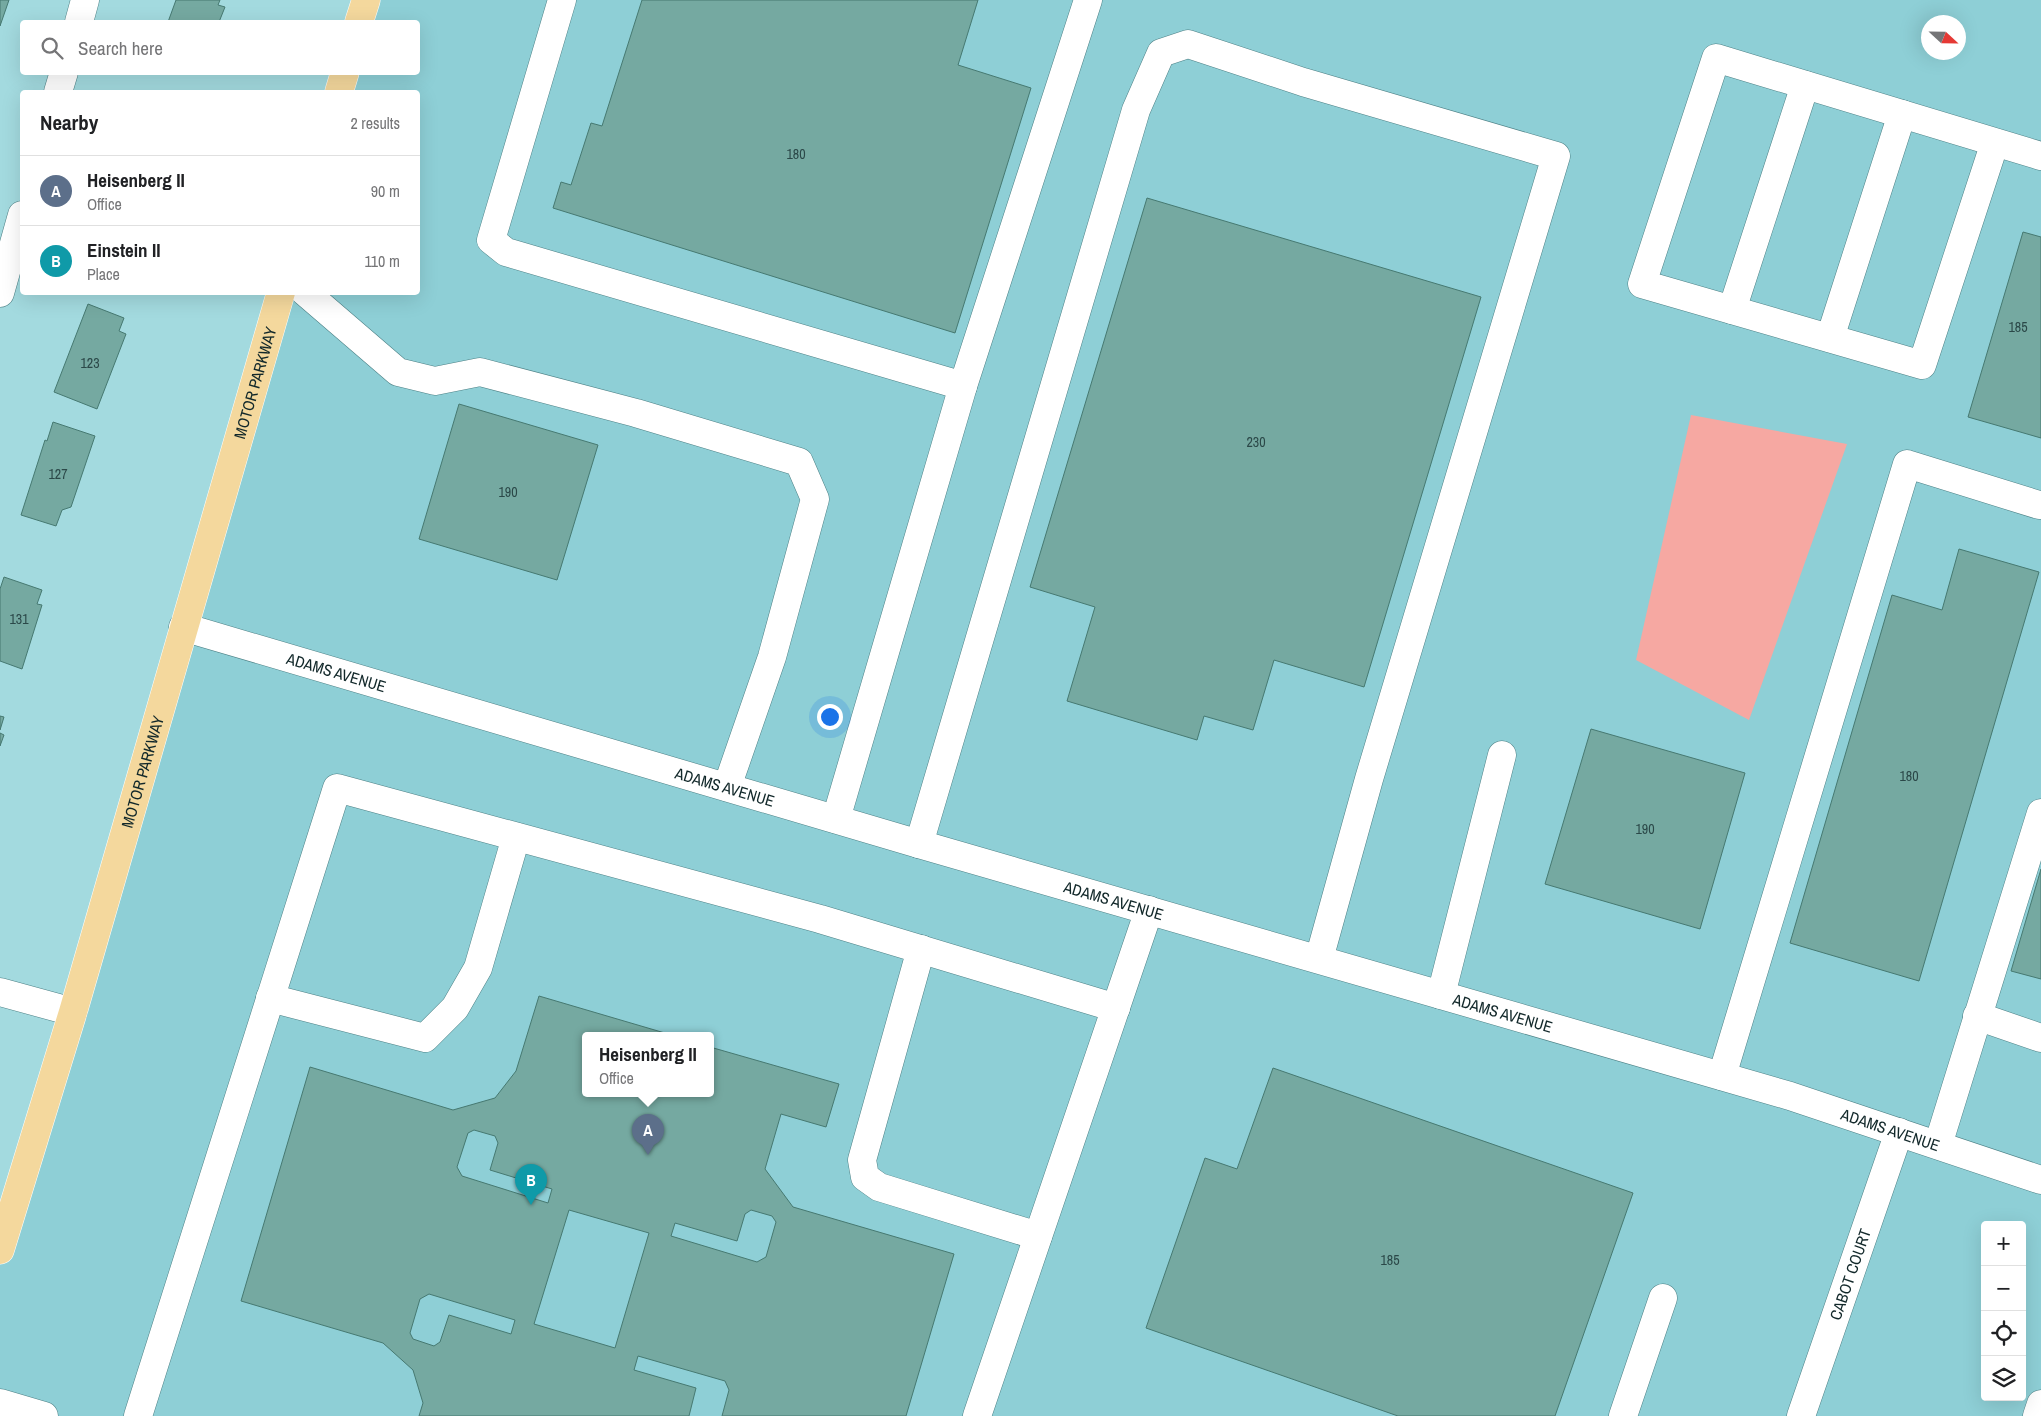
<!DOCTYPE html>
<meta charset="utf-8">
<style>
body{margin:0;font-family:"Archivo Narrow",sans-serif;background:#f2f2f2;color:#202124}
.controls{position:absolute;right:15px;bottom:15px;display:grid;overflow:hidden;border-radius:5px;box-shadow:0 5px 20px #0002}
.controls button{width:45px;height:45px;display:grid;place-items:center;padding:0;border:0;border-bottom:1px solid #e0e0e0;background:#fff;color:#202124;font:25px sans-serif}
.compass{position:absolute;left:1921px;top:15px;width:45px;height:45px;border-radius:50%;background:#fff;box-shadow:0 5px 20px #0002;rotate:112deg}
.you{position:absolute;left:829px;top:716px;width:18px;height:18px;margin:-12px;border:4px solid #fff;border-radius:50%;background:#1a73e8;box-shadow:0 0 0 8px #1a73e833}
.badge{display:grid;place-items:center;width:32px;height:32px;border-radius:50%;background:#1a73e8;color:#fff;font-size:16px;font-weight:700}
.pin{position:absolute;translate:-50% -41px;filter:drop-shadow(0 1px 2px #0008)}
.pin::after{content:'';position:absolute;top:26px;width:18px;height:15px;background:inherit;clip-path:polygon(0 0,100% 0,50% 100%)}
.popup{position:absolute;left:582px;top:1032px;width:132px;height:65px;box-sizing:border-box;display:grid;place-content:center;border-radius:5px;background:#fff;filter:drop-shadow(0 1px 4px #0005);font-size:16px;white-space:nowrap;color:#757577}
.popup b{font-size:19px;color:#202124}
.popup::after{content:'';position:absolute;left:50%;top:100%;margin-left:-10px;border:10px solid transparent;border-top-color:#fff}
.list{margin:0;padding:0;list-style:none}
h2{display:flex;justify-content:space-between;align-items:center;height:65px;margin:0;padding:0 20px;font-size:21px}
h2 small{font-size:16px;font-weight:400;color:#757577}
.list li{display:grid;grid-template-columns:32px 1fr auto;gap:15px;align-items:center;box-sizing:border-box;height:70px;padding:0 20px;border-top:1px solid #e0e0e0}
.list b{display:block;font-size:19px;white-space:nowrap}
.list p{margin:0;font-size:16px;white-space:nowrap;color:#757577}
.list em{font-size:16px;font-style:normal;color:#757577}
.icon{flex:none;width:28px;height:28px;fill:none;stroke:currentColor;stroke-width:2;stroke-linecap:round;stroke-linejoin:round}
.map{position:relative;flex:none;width:2041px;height:1416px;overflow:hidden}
.search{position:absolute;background:#fff;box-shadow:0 5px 20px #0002;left:20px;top:20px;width:400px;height:55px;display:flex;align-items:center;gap:12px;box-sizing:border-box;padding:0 18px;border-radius:5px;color:#757577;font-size:19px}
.panel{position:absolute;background:#fff;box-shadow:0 5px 20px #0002;left:20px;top:90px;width:400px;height:205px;border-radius:5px}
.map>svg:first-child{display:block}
.built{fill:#8ecfd6;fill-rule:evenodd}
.green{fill:#f6a8a2}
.building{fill:#75a9a1;stroke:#467971;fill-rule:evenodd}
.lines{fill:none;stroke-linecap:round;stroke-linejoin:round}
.minor-casing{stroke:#4d8186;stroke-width:29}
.major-casing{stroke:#fff;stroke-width:29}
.minor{stroke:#fff;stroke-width:28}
.major{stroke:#f4d89d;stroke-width:28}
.labels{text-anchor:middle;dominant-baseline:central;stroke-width:4.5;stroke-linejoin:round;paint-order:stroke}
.number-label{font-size:14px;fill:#2b4848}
.street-label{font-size:16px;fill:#12282a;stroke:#a3dadf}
</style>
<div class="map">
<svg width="2041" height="1416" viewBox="0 0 2041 1416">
<rect width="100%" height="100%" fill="#a3dadf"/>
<path class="built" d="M353,0h1688v1416h-2041v-201l268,-922 150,-1v-200h-92l6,-19 86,-1v-50h-71zM1928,22h30v30h-30zM586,1036h124v58h-124zM1985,1225h37v172h-37z"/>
<path class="green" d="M1691,415l156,29 -98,276 -113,-60z"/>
<g class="building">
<path d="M0,0h9l-9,26z"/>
<path d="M176,0h44l-2,5 7,2 -6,15h-51z"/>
<path d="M642,0h336l-20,65 73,23 -76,245 -402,-125 8,-26 10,3 20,-62 11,3z"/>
<path d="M1147,198l334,99 -117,390 -90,-27 -21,70 -49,-14 -7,24 -130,-39 28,-94 -65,-20z"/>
<path d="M2023,232l18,5v201l-73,-21z"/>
<path d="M88,304l36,14 -5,13 7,3 -29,75 -43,-17z"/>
<path d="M459,404l139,41 -41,135 -138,-41z"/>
<path d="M53,422l42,14 -24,71 -9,3 -6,16 -35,-11 24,-75 2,1z"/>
<path d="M1959,549l80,23 -120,409 -129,-38 102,-348 50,15z"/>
<path d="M4,577l38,13 -5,14 5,1 -20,64 -22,-8v-72z"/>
<path d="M0,716l4,1 -4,13z"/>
<path d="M1591,729l154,44 -45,156 -155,-45z"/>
<path d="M0,733l4,2 -4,11z"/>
<path d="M2041,869v110l-30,-8z"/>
<path d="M539,996l136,40h-89v58h124v-47l129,37 -13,43 -45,-13 -16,55 28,38 161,47 -48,162h-184l7,-26 -4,-9 -87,-25 -4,14 62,18 -7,28h-270l4,-13 -10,-33 -30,-27 -142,-42 69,-234 143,43 42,-12 21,-27zM474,1130l21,6 3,7 -8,27 62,19 -4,14 -86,-27 -5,-9 11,-34zM569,1210l80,23 -34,115 -81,-24zM751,1210l21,6 4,6 -10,35 -9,5 -86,-26 4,-13 62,18 8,-27zM429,1294l86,26 -4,14 -62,-19 -9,27 -6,4 -21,-7 -3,-6 10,-34z"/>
<path d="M1273,1068l360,125 -78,223h-157l-252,-88 59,-170 32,11z"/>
</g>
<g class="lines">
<g class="minor-casing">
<g id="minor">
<path d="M562,0l-71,240 15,12 457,134 125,-386"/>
<path d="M79,22l6,-22"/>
<path d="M58,92l6,-20"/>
<path d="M1995,142l-73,223 -280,-81 74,-226 325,98"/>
<path d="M305,292l93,80 37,9 45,-9 156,41 163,49 16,37 -43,158 -45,130"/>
<path d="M0,293l22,-78"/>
<path d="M1732,310l73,-225"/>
<path d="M1830,338l72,-224"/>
<path id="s1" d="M183,627l736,217 871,252 251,84"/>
<path d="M836,819l127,-433"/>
<path d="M919,844l217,-734 25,-57 27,-9 115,38 253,74 -187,623 -50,180"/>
<path d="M921,949l-59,211 3,17 14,10 159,49"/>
<path d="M0,992l73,20"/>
<path d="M1441,995l61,-240"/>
<path d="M270,998l155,40 30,-30 23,-40 38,-131"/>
<path d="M1977,1016l64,22"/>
<path d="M1722,1076l185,-612 132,41"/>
<path d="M1938,1145l103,-332"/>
<path d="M0,1403l44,13"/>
<path d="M138,1416l199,-628 483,131 296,89"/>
<path d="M977,1416l172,-506"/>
<path d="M1623,1416l40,-118"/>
<path id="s2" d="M1801,1416l98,-284"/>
<path d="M2037,1416l4,-12"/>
</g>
</g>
<g class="major-casing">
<g id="major">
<path d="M359,22l7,-22"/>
<path d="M339,92l6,-20"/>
<path id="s3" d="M0,1250l73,-238 208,-720"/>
</g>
</g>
<use href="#minor" class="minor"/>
<use href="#major" class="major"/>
</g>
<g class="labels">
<g class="number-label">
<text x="796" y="154">180</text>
<text x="2018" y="327">185</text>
<text x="90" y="363">123</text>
<text x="1256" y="442">230</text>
<text x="58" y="474">127</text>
<text x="508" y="492">190</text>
<text x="19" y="619">131</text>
<text x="1909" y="776">180</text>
<text x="1645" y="829">190</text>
<text x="1390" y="1260">185</text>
</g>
<g class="street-label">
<text stroke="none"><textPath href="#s3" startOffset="904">MOTOR PARKWAY</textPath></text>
<text stroke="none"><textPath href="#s1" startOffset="160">ADAMS AVENUE</textPath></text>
<text stroke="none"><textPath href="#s3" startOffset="499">MOTOR PARKWAY</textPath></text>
<text stroke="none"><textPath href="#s1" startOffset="565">ADAMS AVENUE</textPath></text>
<text stroke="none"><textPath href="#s1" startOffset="970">ADAMS AVENUE</textPath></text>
<text stroke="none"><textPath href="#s1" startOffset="1375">ADAMS AVENUE</textPath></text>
<text stroke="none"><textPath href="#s1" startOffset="1780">ADAMS AVENUE</textPath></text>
<text stroke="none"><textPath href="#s2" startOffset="150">CABOT COURT</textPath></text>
</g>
</g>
</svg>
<div class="controls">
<button>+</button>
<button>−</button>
<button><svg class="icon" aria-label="locate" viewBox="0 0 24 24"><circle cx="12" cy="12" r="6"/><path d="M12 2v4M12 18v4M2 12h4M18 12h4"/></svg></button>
<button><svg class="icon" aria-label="layers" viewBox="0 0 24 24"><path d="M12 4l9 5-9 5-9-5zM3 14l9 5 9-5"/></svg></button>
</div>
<svg class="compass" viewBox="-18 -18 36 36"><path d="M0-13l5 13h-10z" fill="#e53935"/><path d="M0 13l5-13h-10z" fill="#757577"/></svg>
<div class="you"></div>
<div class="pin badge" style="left:648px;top:1155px;background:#5c6f8a">A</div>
<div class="popup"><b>Heisenberg II</b>Office</div>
<div class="pin badge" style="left:531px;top:1205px;background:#0f9aa8">B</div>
<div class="search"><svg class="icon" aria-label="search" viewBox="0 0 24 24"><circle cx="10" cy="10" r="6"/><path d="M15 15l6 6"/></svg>Search here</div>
<section class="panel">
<h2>Nearby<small>2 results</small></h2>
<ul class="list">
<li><span class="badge" style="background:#5c6f8a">A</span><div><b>Heisenberg II</b><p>Office</p></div><em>90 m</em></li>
<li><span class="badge" style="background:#0f9aa8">B</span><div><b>Einstein II</b><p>Place</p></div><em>110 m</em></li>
</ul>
</section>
</div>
